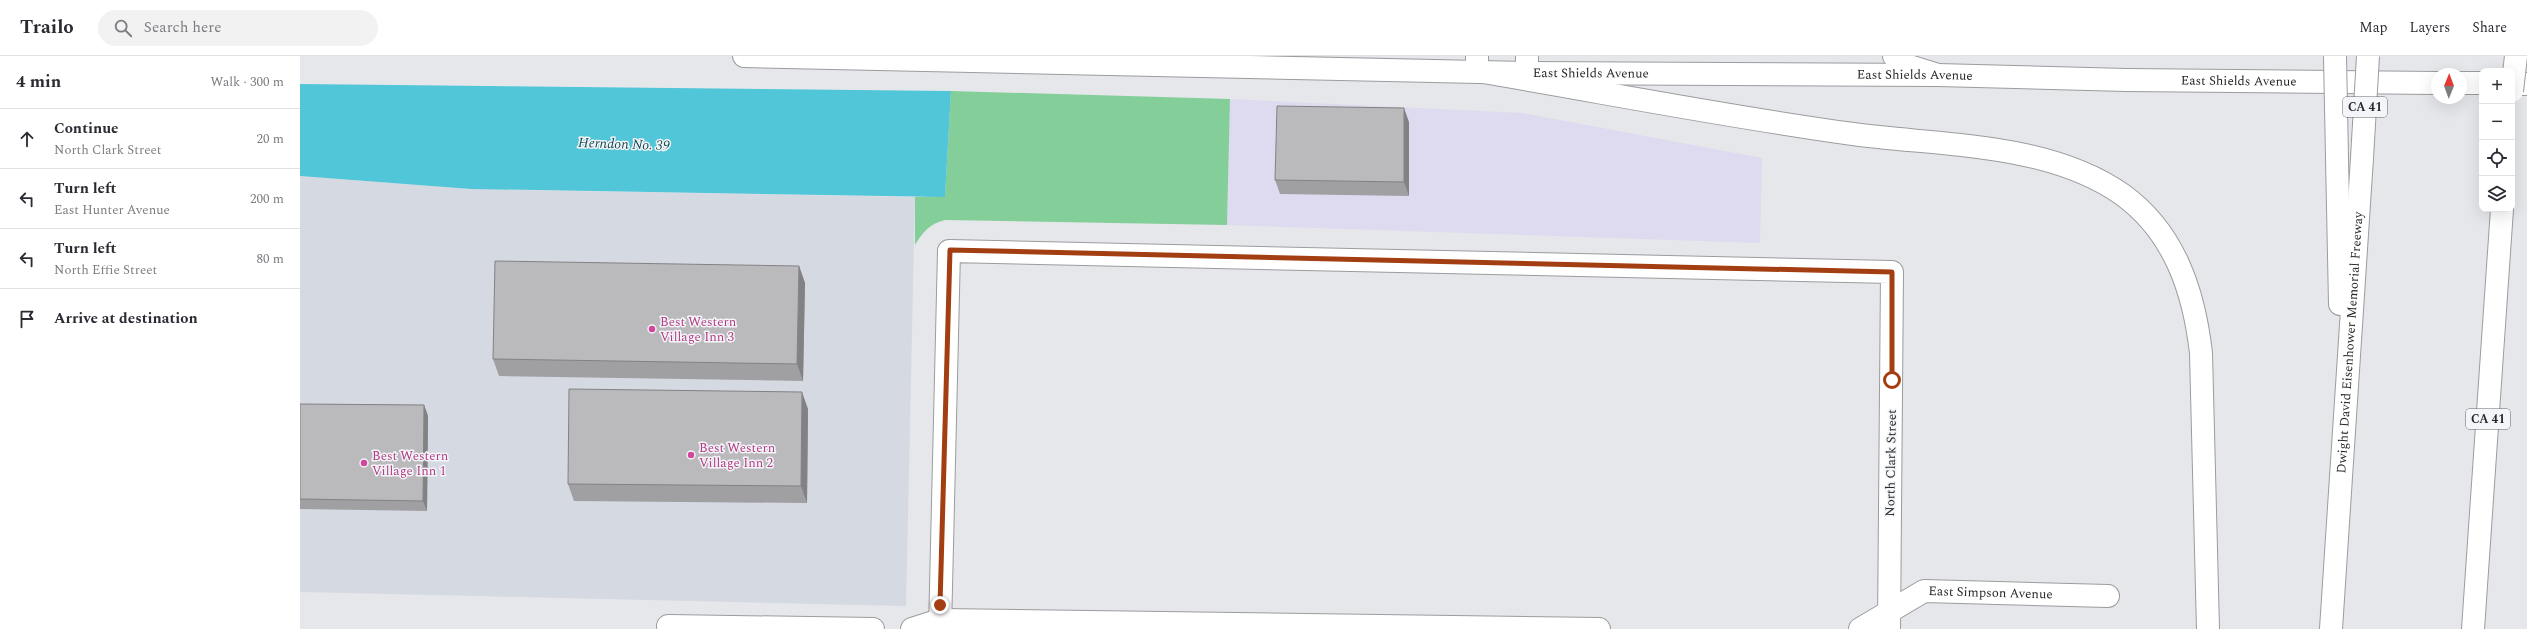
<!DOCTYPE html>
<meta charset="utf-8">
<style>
body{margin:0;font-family:Spectral,serif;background:#f2f2f3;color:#2b2b33}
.controls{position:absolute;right:12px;top:12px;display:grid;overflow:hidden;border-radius:8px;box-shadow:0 4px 16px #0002}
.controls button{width:36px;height:36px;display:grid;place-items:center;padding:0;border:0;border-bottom:1px solid #e1e1e2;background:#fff;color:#2b2b33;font:20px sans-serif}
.compass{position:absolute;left:2131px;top:12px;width:36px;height:36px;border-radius:50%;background:#fff;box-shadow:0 4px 16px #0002;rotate:1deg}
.stop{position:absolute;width:12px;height:12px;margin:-9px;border:3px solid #a33e12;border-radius:50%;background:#fff}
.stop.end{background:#a33e12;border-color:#fff;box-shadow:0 1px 4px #0008}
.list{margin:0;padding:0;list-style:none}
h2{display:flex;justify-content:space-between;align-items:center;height:52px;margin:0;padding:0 16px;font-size:17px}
h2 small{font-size:13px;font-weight:400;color:#7c7c81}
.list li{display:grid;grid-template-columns:26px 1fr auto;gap:12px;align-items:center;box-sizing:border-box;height:60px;padding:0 16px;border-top:1px solid #e1e1e2}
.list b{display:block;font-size:15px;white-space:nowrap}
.list p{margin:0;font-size:13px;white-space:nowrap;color:#7c7c81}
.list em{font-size:13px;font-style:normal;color:#7c7c81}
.icon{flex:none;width:22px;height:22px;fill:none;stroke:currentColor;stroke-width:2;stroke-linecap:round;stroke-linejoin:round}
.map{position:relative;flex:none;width:2227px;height:573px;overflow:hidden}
header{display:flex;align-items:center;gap:24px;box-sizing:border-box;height:56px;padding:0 20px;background:#fff;border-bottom:1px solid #e1e1e2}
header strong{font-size:19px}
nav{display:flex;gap:22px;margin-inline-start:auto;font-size:14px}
.search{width:280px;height:36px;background:#f2f2f3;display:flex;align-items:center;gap:10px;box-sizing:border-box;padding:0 14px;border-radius:22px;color:#7c7c81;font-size:15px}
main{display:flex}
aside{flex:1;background:#fff}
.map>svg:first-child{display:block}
.built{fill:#d5d9e2}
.industrial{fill:#dedaf0}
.green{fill:#84ce9a}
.water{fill:#50c6d8}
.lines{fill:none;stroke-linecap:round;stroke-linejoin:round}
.minor-casing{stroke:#9b9c9f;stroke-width:24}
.major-casing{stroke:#9b9c9f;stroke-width:24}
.highway-casing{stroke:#9b9c9f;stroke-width:24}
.minor{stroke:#fff;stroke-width:22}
.major{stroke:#fff;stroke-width:22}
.highway{stroke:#fff;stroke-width:22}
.highway-bridge-casing{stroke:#9b9c9f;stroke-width:24;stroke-linecap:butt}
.highway-bridge{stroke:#fff;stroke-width:22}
.wall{fill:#a09fa2}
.shaded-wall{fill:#828284}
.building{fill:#bab9bc;stroke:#828284}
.route{stroke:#a33e12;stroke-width:5}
.hotel-dot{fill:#d1479c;stroke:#f3f5f8;stroke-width:1.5}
.labels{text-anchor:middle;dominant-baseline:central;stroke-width:3;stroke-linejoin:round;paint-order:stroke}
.shield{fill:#f3f5f8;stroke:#646567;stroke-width:1}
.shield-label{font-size:12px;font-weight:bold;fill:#272729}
.street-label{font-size:13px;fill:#272729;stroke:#f3f5f8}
.hotel-label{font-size:13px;fill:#b23c85;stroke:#f3f5f8;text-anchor:start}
.water-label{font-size:14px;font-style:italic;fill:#154951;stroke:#f3f5f8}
</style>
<header>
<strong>Trailo</strong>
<div class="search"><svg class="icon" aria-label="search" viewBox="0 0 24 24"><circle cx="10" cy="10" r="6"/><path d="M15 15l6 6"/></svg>Search here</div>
<nav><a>Map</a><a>Layers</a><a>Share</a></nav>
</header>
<main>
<aside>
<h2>4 min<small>Walk · 300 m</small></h2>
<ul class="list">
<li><svg class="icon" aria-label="ahead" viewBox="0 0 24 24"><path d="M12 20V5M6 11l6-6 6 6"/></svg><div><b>Continue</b><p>North Clark Street</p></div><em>20 m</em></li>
<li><svg class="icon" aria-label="left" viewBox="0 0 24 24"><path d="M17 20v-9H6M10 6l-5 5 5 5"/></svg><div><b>Turn left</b><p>East Hunter Avenue</p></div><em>200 m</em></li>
<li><svg class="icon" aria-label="left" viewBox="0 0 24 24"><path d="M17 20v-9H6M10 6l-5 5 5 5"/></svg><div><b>Turn left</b><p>North Effie Street</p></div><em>80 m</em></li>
<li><svg class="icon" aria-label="arrive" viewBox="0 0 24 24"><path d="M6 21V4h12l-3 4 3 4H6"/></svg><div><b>Arrive at destination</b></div></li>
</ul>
</aside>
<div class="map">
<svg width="2227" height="573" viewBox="0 0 2227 573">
<rect width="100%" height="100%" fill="#e6e7ea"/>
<path class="built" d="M0,120l171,13 444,8 -9,409 -606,-14z"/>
<path class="industrial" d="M930,43l293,14 239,45 -2,85 -533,-18z"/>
<path class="green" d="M651,35l279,8 -3,126 -282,-5c-16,4 -22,12 -30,25v-48l30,-1z"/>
<path class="water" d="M0,28l651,7 -6,106 -474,-8 -171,-13z"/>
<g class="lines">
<g class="minor-casing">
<g id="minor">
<path d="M1177,15v-15"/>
<path d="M1227,17v-17"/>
<path d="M368,570l205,3"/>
<path d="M612,573l28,-9 659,9"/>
<path d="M640,573l9,-378 943,21 -3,357"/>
<path id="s1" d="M1560,573l64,-38 184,5"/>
</g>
</g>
<g class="major-casing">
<g id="major">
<path id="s2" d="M444,0l783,17 411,2 188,5 311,3"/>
<path d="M2161,27h21"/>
<path d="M2212,28h15"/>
</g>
</g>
<g class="highway-casing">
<g id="highway">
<path d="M1594,0l15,10 29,9"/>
<path d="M1177,15c125,21 251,46 376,63 88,12 195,8 270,61 52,38 71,97 78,158l7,276"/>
<path d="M2037,102l3,146"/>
<path id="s3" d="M2031,573l31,-471"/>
<path d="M2173,573l29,-420"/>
</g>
</g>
<use href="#minor" class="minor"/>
<use href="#major" class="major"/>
<use href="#highway" class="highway"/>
<g class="highway-bridge-casing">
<g id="highway-bridge">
<path d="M2035,0l2,102"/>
<path d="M2212,35l4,-35"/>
<path d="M2062,102l6,-102"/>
</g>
</g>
<use href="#highway-bridge" class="highway-bridge"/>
</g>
<g class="wall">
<path d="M1109,66v74l-129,-2 -5,-14z"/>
<path d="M499,210l6,17 -2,98 -304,-5 -6,-17z"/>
<path d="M0,348l124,1 4,11 -1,95 -127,-2z"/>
<path d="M508,353l-1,94 -233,-2 -6,-17z"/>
</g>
<g class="shaded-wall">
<path d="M1104,52l5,14v74l-5,-14z"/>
<path d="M499,210l6,17 -2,98 -6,-17z"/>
<path d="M502,336l6,17 -1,94 -6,-17z"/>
<path d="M124,349l4,11 -1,95 -4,-10z"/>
</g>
<g class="building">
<path d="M977,50l127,2v74l-129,-2z"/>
<path d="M195,205l304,5 -2,98 -304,-5z"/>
<path d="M269,333l233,3 -1,94 -233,-2z"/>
<path d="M0,348l124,1 -1,96 -123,-2z"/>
</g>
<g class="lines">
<path class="route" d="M640,549l10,-355 942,22v108"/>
</g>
<g class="hotel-dot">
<circle cx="352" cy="273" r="4"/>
<circle cx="391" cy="399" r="4"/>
<circle cx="64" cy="407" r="4"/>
</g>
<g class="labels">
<g class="shield">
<rect x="2043" y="41" width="44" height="20" rx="3"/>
<rect x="2166" y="353" width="44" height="20" rx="3"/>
</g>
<g class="shield-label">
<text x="2065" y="51">CA 41</text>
<text x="2188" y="363">CA 41</text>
</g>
<g class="street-label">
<text stroke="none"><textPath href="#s2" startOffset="847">East Shields Avenue</textPath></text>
<text stroke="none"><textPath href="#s2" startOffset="1171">East Shields Avenue</textPath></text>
<text stroke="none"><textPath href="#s2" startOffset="1495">East Shields Avenue</textPath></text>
<text stroke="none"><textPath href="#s3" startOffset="287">Dwight David Eisenhower Memorial Freeway</textPath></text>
<text transform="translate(1591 407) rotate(-89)">North Clark Street</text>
<text stroke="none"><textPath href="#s1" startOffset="141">East Simpson Avenue</textPath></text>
</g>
<g class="hotel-label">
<text x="360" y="266">Best Western<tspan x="360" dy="15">Village Inn 3</tspan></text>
<text x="399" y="392">Best Western<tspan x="399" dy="15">Village Inn 2</tspan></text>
<text x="72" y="400">Best Western<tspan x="72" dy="15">Village Inn 1</tspan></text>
</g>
<g class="water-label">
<text transform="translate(324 88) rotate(2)">Herndon No. 39</text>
</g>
</g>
</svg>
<div class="controls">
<button>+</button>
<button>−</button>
<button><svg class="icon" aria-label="locate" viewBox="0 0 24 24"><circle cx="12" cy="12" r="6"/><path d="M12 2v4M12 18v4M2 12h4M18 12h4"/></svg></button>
<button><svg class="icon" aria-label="layers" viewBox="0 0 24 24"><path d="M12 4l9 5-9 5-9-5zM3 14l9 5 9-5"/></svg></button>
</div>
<svg class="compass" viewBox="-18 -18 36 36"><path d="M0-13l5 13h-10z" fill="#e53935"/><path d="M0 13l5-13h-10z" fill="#7c7c81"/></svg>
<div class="stop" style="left:1592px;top:324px"></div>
<div class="stop end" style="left:640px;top:549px"></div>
</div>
</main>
